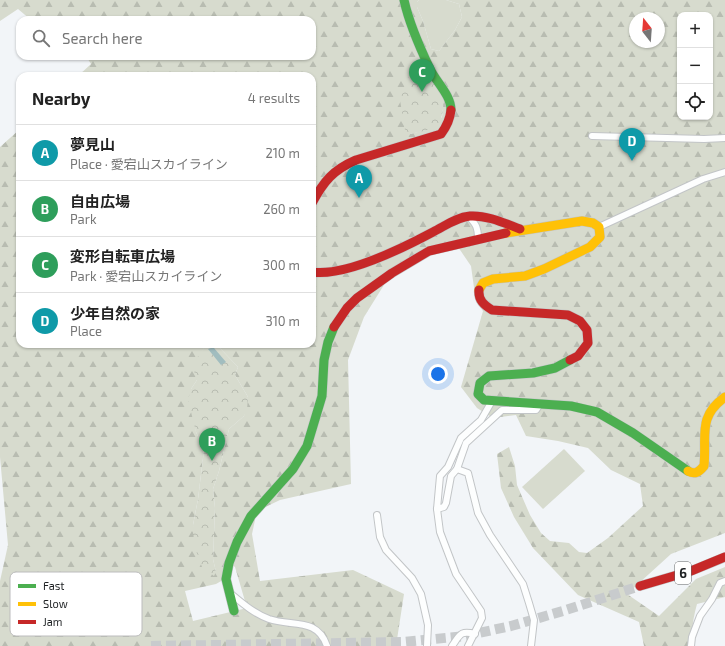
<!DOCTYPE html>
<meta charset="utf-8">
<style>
body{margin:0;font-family:"Exo 2","Noto Sans JP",sans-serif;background:#f2f2f2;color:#222}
.controls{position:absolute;right:12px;top:12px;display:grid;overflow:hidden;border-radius:8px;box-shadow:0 1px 3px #0004}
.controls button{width:36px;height:36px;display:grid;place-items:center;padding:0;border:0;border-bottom:1px solid #e0e0e0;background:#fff;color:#222;font:20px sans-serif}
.compass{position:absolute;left:629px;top:12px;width:36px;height:36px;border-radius:50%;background:#fff;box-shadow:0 1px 3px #0004;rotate:343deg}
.you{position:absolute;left:438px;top:374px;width:14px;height:14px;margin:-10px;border:3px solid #fff;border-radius:50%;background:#1a73e8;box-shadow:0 0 0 6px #1a73e833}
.badge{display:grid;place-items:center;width:26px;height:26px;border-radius:50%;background:#686b6e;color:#fff;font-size:13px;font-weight:700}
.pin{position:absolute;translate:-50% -33px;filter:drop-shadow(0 1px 2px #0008)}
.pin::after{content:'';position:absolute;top:21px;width:14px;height:12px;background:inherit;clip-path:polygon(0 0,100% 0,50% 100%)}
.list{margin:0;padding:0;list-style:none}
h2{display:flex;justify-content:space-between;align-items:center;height:52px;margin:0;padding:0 16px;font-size:17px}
h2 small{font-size:13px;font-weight:400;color:#767676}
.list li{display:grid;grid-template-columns:26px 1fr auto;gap:12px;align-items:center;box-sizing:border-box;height:56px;padding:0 16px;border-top:1px solid #e0e0e0}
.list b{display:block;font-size:15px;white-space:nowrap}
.list p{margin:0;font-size:13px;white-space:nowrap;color:#767676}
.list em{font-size:13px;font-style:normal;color:#767676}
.icon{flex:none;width:22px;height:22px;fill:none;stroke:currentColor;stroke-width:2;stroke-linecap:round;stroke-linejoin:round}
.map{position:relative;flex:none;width:725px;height:646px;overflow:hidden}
.search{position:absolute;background:#fff;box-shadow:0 1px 3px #0004;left:16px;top:16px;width:300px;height:44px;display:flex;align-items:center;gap:10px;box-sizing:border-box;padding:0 14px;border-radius:12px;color:#767676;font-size:15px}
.panel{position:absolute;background:#fff;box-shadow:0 1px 3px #0004;left:16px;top:72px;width:300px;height:276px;border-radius:12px}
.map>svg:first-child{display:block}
.grass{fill:#d7dbce}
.forest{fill:url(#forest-firs);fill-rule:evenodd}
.park{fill:url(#park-crowns)}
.water{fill:#a1bdbf}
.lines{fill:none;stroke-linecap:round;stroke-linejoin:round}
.primary-tunnel{stroke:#c8cbcd;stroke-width:10;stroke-dasharray:10 5;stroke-linecap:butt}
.street-casing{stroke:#c2c5c7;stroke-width:8}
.fast-casing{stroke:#c2c5c7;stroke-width:10}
.slow-casing{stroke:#c2c5c7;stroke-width:10}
.jam-casing{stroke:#c2c5c7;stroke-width:10}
.street{stroke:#fdfefe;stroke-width:6}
.fast{stroke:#4caf50;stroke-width:9}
.slow{stroke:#ffc107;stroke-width:9}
.jam{stroke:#c62828;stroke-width:9}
.labels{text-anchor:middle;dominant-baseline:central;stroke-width:3;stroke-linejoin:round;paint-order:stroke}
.shield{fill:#fff;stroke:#626465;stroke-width:1}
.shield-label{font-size:13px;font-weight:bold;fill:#1e2123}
.key{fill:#fff;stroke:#bcbcbd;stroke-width:1}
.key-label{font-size:11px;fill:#1e2123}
</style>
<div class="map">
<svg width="725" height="646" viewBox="0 0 725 646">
<defs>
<pattern id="forest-firs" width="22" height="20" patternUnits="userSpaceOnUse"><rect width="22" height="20" fill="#d7dbce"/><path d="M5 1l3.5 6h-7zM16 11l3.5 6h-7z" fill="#b8bcb1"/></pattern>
<pattern id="park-crowns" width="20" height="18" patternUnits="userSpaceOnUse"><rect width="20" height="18" fill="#d7dbce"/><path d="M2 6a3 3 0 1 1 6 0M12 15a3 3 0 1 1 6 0" fill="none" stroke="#b8bcb1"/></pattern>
</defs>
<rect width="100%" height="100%" fill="#f2f5f8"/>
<g class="grass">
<path d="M419,0h27l13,4 3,13 -7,13 -16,21 -8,-2 -8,-28 -6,-14v-5z"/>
<path d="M564,449l21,22 -42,38 -21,-22z"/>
</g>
<path class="forest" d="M0,0h419l-2,2v5l6,14 8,28 8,2 16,-21 7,-13 -3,-13 -13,-4h279v533l-54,21 -44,40 32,22 37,-37 29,-12v30l-28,7c-4,14 -6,28 -4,42h-49l-5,-24 -61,-27 -45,-47 -19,-31 -13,-29 -4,-34 12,-7 6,19 2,19 13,30 11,18 9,8 19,2 10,9 8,1 21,-15 35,-32 -3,-22 -29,-14 -23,-22 -30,-7 -32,-5 -10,-21 -23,3 -16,-10 -16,-21 22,-76 -7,-9 -5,-36 -15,-22 -64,28 -28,45 -16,43 3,124 -71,16 -23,11 -5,23 8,47 93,-11 51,24 -8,52h-396v-65l8,-36 -8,-88v-310l20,-18v215h191l-5,1 -6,10 -3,25 -6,9 5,43 8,18 -6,49 -5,26 23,47 -3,-13 2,-51 -2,-19 6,-18 10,-42 15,-13 4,-19 -13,-22 3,-8 -22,-23h96v-268h-234l13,-12 -5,-8h226v-36h-281l-13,-11 -18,12zM680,15h30v102h-30zM635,18h24v24h-24zM440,84l3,24 -1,9 -13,12 -19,5zM229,563l6,4 12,41 -54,13 -8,-30 31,-7 7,-4z"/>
<g class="park">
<path d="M425,58c5,8 10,16 14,25 5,10 7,33 -2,42 -8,6 -18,7 -27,9l-5,-4 -5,-30 13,-37z"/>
<path d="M211,344h5l22,23 -3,8 13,22 -1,13 -3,6 -15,13 -10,42 -6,18 2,19 -2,51 3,13 -2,4 -12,-9 -8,-22 -1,-20 5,-26 6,-49 -8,-18 -8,-32 3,-11 6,-9 -5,-15 14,-20z"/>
</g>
<path class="water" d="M211,348h3l12,14 -5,3 -13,-16z"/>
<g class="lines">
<path class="primary-tunnel" d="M151,646l253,-4 61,-6 46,-10 52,-15 77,-25"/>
<g class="street-casing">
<g id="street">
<path d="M592,136l112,3 21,-1"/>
<path d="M468,216c8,8 10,11 10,23"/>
<path d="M599,227l104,-48 22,-7"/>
<path d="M457,469l11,4 10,40 12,22 33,49 6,19 5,17 -3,26"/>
<path d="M437,509l7,-2 2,-4 5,-27 6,-7 9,-26 36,-33h34l4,-6"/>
<path d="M377,515l3,22 6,13 26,28 9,16 7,31 -1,21"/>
<path d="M230,593c12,10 23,20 39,26 23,8 48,-2 58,27"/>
<path d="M452,646c8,-11 8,-16 23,-12"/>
<path d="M468,646l14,-28 -1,-7 -25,-37 -16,-42 -3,-23 3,-33 8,-9 13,-29 20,-18 11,-19"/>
<path d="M691,646l1,-9 8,-21 12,-17 8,-16 5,-2"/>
</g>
</g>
<g class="fast-casing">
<g id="fast">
<path d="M404,0c5,23 16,48 26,69 6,13 21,26 21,41"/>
<path d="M570,360l-15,8 -22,5 -44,3 -9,7 -2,11 6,6 87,6 26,6 36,21 55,38"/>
<path d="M234,611l-8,-32 3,-16 8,-21 14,-26 42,-47 14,-23 15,-50 2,-36 4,-18 6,-15"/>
</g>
</g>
<g class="slow-casing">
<g id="slow">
<path d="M479,290l4,-7 10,-4 32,-3 19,-7 46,-22 10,-10 -1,-10 -6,-4 -11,-2 -76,12"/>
<path d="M688,471c7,4 11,1 16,-5 3,-30 -7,-49 21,-69"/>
</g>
</g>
<g class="jam-casing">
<g id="jam">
<path d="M312,203c12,-22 21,-33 44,-43l85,-26c6,-8 9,-14 10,-24"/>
<path d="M312,272c34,5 91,-24 121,-40 12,-6 24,-15 37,-16 17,-1 34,7 50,13"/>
<path d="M479,290c-1,10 5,15 13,20l76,5 12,6 7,9 1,13 -10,13 -8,4"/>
<path d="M334,327l13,-19 10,-10 35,-25 37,-22 77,-18"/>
<path d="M640,586l51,-15 34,-14"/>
</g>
</g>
<use href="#street" class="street"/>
<use href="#fast" class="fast"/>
<use href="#slow" class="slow"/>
<use href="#jam" class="jam"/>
</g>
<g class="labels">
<rect class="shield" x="675" y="562" width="16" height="22" rx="3"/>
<g class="shield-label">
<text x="683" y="573">6</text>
</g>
</g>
<rect x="10" y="572" width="132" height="64" rx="6" class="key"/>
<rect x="18" y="584" width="18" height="4" fill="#4caf50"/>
<rect x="18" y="602" width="18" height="4" fill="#ffc107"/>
<rect x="18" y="620" width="18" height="4" fill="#c62828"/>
<g class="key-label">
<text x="43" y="590">Fast</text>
<text x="43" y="608">Slow</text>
<text x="43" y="626">Jam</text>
</g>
</svg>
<div class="controls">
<button>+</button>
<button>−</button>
<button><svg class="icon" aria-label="locate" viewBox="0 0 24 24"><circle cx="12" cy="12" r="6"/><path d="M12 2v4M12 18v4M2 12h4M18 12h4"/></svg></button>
</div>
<svg class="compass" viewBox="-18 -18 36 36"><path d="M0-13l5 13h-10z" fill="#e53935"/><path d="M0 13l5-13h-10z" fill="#767676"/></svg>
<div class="you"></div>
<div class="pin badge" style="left:359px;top:198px;background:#0f9aa8">A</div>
<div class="pin badge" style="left:212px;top:461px;background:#2e9e5b">B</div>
<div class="pin badge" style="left:422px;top:92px;background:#2e9e5b">C</div>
<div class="pin badge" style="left:632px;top:161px;background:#0f9aa8">D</div>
<div class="search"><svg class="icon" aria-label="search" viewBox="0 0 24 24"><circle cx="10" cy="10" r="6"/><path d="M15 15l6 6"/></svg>Search here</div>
<section class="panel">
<h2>Nearby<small>4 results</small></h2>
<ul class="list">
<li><span class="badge" style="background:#0f9aa8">A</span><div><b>夢見山</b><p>Place · 愛宕山スカイライン</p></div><em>210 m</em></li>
<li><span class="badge" style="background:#2e9e5b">B</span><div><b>自由広場</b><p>Park</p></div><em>260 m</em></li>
<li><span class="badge" style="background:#2e9e5b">C</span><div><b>変形自転車広場</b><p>Park · 愛宕山スカイライン</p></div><em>300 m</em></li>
<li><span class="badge" style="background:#0f9aa8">D</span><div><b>少年自然の家</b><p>Place</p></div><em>310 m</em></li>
</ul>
</section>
</div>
